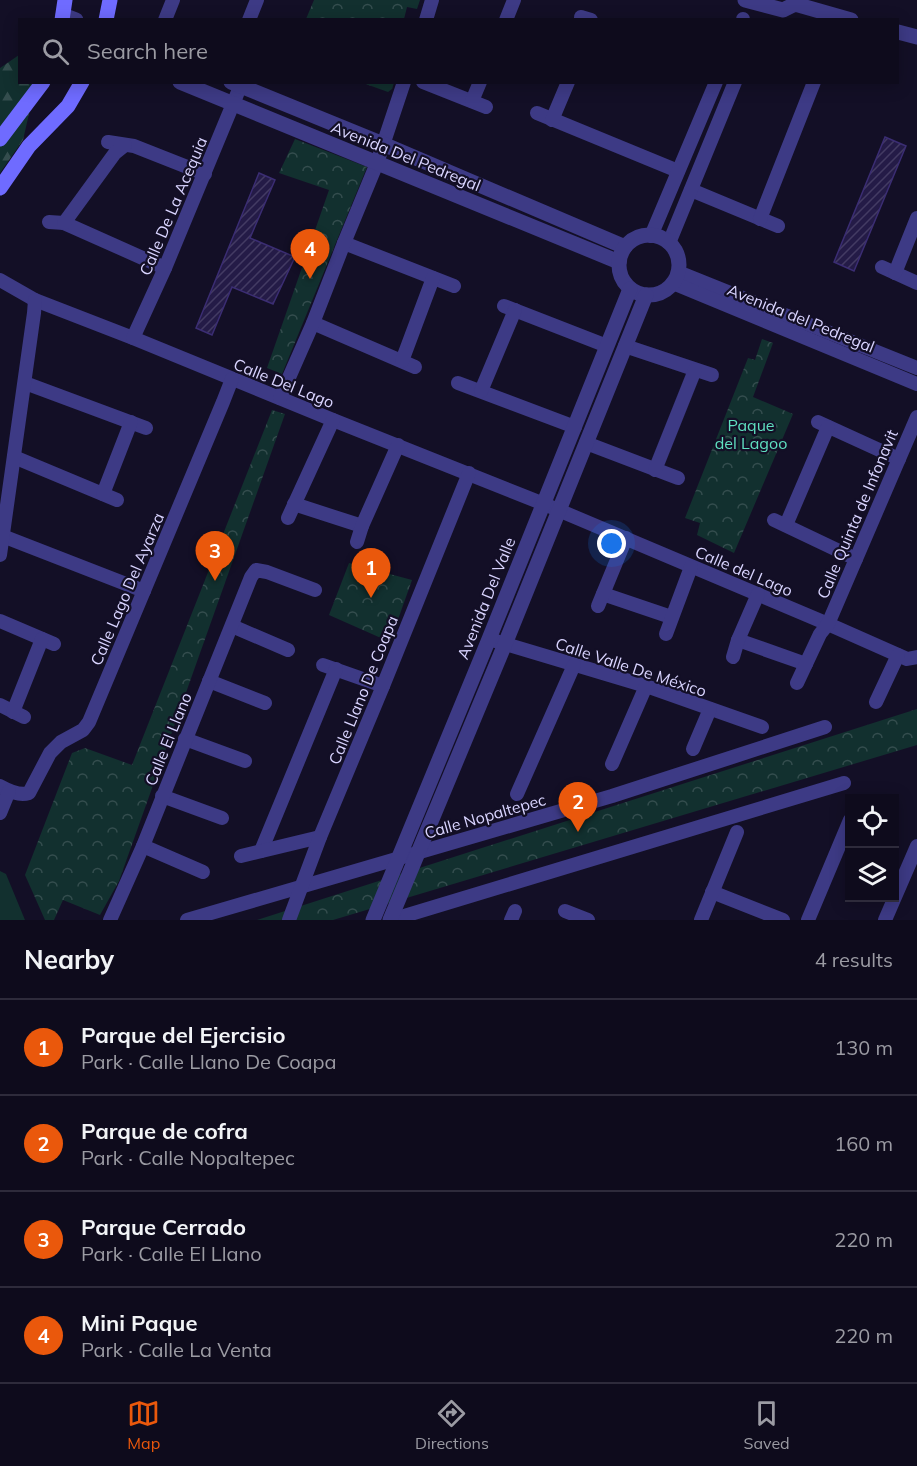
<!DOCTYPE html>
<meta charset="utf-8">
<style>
body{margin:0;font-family:Mulish,sans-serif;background:#171425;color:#f1f3f6}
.controls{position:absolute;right:18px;bottom:18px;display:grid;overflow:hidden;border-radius:0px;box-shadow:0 3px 15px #0003}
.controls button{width:54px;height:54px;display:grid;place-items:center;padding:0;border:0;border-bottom:2px solid #2e2b3b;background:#0e0b1c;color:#f1f3f6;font:30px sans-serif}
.you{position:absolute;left:612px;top:544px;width:21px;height:21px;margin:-15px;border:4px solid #fff;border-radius:50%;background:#1a73e8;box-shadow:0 0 0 9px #1a73e833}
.badge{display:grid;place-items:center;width:39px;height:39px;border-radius:50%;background:#ea580c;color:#fff;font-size:20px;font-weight:700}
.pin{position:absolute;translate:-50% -50px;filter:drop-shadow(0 2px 3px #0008)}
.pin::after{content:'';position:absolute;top:32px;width:21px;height:18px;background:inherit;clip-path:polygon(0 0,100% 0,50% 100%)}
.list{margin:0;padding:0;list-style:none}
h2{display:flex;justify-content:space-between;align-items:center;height:78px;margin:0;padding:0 24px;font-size:26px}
h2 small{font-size:20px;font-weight:400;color:#9b9ba3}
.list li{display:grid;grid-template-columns:39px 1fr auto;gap:18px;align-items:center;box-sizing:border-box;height:96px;padding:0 24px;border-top:2px solid #2e2b3b}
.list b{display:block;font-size:22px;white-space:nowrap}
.list p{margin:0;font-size:20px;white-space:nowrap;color:#9b9ba3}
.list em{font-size:20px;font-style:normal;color:#9b9ba3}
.icon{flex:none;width:33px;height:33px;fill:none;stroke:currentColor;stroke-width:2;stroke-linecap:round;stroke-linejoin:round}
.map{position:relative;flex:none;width:917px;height:920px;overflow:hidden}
.search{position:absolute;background:#0e0b1c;box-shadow:0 3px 15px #0003;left:18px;right:18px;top:18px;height:66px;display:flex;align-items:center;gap:15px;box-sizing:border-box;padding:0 21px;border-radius:0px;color:#9b9ba3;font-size:22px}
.sheet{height:462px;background:#0e0b1c}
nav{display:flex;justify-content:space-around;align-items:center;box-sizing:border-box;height:84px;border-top:2px solid #2e2b3b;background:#0e0b1c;font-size:16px;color:#9b9ba3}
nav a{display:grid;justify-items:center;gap:3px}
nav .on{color:#ea580c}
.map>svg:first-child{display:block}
.green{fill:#12302f}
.forest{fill:url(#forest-firs)}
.park{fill:url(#park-crowns)}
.building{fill:url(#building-hatch);stroke:#3b2d73;stroke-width:1.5}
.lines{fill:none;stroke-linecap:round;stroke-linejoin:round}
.minor{stroke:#3d3a85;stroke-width:14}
.tertiary{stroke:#3d3a85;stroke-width:15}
.secondary{stroke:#6f6bff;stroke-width:15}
.labels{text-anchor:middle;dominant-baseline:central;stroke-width:4.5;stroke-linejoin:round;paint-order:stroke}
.street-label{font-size:16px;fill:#d9d4ff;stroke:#130f26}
.park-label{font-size:16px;fill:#5fe0c0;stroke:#130f26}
</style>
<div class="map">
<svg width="917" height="920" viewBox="0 0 917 920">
<defs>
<pattern id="forest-firs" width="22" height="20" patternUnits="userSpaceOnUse" patternTransform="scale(1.5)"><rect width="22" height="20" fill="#12302f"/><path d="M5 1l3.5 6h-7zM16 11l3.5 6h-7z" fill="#344d4e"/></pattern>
<pattern id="park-crowns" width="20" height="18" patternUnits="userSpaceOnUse" patternTransform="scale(1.5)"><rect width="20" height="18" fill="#12302f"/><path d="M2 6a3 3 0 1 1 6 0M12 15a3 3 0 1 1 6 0" fill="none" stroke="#344d4e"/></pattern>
<pattern id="building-hatch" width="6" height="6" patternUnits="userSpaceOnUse" patternTransform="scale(1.5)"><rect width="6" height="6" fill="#241b47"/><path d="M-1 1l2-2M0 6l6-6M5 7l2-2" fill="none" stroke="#433b63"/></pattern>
</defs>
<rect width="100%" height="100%" fill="#130f26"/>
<path class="green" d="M0,871l6,3 19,46h-25z"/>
<path class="forest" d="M19,55l1,27 16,1 -13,57 -23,33v-105z"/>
<g class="park">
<path d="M314,0h106l-3,9 -10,-2 -3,12h-98z"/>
<path d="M363,83h31l-2,6 -4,3z"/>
<path d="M295,139l72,28 -85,207 -15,-6 62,-178 -50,-17z"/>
<path d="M762,339l11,4 -20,54 40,17 -59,139 -37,-18 3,-12 -15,-5 63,-160 7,2z"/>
<path d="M272,410l13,4 -166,467 -19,34 -37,-15 -9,20h-9l-20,-45 47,-122 13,-5 47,17z"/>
<path d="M349,563l63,17 -22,62 -61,-27z"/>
<path d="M917,709v36l-584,175h-76z"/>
</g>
<g class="building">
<path d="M885,137l21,9 -52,125 -20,-9z"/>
<path d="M259,173l16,7 -25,58 45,19 -22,47 -41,-17 -20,48 -16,-7z"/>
</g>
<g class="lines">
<g class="minor">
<path d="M581,17l10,3"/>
<path d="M165,20l8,-20"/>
<path d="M249,20l8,-20"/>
<path d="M426,20l6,-20"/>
<path d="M506,20l8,-20"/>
<path d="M743,20v-1"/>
<path d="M423,82l63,25"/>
<path d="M472,101l8,-19"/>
<path d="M537,113l141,58"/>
<path d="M552,120l16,-38"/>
<path d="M108,142l26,4 71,28"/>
<path d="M691,190l87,36"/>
<path d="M760,219l54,-137"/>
<path d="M49,222l15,1 101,45"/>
<path d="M64,223l51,-70 10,-8"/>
<path d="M651,236l65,-154"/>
<path d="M344,243l110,43"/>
<path d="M669,243l66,-161"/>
<path d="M882,267l35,16"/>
<path d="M678,272l239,96"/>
<path d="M895,273l22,-55"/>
<path d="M0,280l35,20 98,38 200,82 211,84 284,120 79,35 10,-2"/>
<path d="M673,283l244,101"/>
<path d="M504,306l103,40"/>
<path d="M313,323l102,44"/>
<path d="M133,338l32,-70 75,-181"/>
<path d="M625,346l87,29"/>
<path d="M402,361l31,-83"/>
<path d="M25,383l121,45"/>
<path d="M458,383l117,44"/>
<path d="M481,391l34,-81"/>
<path d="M280,398l33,-75 31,-80 33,-80 27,-81"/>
<path d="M818,422l81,37"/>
<path d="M586,443l92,35"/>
<path d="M14,457l103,43"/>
<path d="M655,470l40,-100"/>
<path d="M103,494l28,-72"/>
<path d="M294,504l68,22"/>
<path d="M288,518l45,-98"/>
<path d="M774,520l82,39"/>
<path d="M786,525l42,-98"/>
<path d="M0,535l144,56"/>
<path d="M357,542l5,-16 36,-81"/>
<path d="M0,555l34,-242 1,-13"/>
<path d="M603,594l68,23"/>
<path d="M598,606l28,-68"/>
<path d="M0,621l54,23"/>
<path d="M232,626l56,24"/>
<path d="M666,634l25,-67"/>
<path d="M489,639l157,47 116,41"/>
<path d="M738,640l68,24"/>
<path d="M733,657l5,-17 20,-46"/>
<path d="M323,665l60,21"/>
<path d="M209,681l56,22"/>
<path d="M797,683l23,-49 8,-10 89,-207"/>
<path d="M876,702l22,-47"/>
<path d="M0,705l24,12"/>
<path d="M13,712l29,-73"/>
<path d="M185,739l60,22"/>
<path d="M693,749l17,-40"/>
<path d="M612,764l34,-78"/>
<path d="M0,786c9,5 19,10 29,7l21,-40 11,-11 22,-12 6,-8 134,-320 9,-23"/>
<path d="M517,794l57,-129"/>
<path d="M162,796l60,22"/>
<path d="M0,813l9,-22"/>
<path d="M143,846l60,26"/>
<path d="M261,851l75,-182"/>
<path d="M241,856l79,-19"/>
<path d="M712,892l71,28"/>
<path d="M565,911l23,9"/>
<path d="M110,920l33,-74 108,-269 5,-7 11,2 48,18"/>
<path d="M187,920l425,-124 213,-69"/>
<path d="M289,920l31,-83 63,-151 86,-213"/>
<path d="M391,920l453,-137"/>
<path d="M511,920l4,-9"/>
<path d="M701,920l36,-88"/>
<path d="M808,920l42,-100"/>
<path d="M885,920l32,-74"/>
</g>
<g class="tertiary">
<path d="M745,0l38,10 12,-6 56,16"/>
<path d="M63,15l13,5"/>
<path d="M898,32l19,5"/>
<path d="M180,82l439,180"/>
<path d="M231,82l152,62 242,103"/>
<circle cx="649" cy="265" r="30"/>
<path d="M373,920l116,-281 141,-350"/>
<path d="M390,920l115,-276 141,-349"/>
</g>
<g class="secondary">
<path d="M62,20l3,-20"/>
<path d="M106,20l4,-20"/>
<path d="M0,139l43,-57"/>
<path d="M0,188l29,-42 39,-40 14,-24"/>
</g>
</g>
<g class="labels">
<g class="street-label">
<text transform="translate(406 156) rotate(22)">Avenida Del Pedregal</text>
<text transform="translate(173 206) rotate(-67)">Calle De La Acequia</text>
<text transform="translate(801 318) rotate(22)">Avenida del Pedregal</text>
<text transform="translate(284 383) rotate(22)">Calle Del Lago</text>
<text transform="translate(857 514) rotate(-67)">Calle Quinta de Infonavit</text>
<text transform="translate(744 571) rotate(23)">Calle del Lago</text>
<text transform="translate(127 589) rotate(-67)">Calle Lago Del Ayarza</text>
<text transform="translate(486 598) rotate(-68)">Avenida Del Valle</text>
<text transform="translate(631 667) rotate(18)">Calle Valle De México</text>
<text transform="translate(363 690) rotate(-68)">Calle Llano De Coapa</text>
<text transform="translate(168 739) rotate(-68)">Calle El Llano</text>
<text transform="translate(485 816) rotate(-16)">Calle Nopaltepec</text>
</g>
<g class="park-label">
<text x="751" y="425">Paque<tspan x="751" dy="18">del Lagoo</tspan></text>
</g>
</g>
</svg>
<div class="controls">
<button><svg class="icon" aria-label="locate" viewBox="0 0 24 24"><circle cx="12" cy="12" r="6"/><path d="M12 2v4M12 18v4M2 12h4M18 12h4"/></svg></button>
<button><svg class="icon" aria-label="layers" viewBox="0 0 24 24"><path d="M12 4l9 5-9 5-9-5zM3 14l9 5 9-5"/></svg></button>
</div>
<div class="you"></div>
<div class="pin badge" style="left:371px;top:598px">1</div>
<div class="pin badge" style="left:578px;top:832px">2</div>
<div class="pin badge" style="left:215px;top:581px">3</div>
<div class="pin badge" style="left:310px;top:279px">4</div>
<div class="search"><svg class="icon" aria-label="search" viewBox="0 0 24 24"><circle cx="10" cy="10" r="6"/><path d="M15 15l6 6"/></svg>Search here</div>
</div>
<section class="sheet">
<h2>Nearby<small>4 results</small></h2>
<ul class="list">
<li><span class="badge">1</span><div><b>Parque del Ejercisio</b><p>Park · Calle Llano De Coapa</p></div><em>130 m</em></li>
<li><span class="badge">2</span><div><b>Parque de cofra</b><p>Park · Calle Nopaltepec</p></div><em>160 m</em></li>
<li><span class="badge">3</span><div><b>Parque Cerrado</b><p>Park · Calle El Llano</p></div><em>220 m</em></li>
<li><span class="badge">4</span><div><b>Mini Paque</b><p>Park · Calle La Venta</p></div><em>220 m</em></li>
</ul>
</section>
<nav>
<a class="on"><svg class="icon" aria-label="map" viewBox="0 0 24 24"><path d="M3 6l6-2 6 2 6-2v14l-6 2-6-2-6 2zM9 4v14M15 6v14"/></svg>Map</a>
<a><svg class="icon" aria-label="directions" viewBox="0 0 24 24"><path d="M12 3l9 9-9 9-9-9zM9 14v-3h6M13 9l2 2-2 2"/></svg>Directions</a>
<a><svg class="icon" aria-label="saved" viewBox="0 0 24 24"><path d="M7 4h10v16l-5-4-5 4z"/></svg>Saved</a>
</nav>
